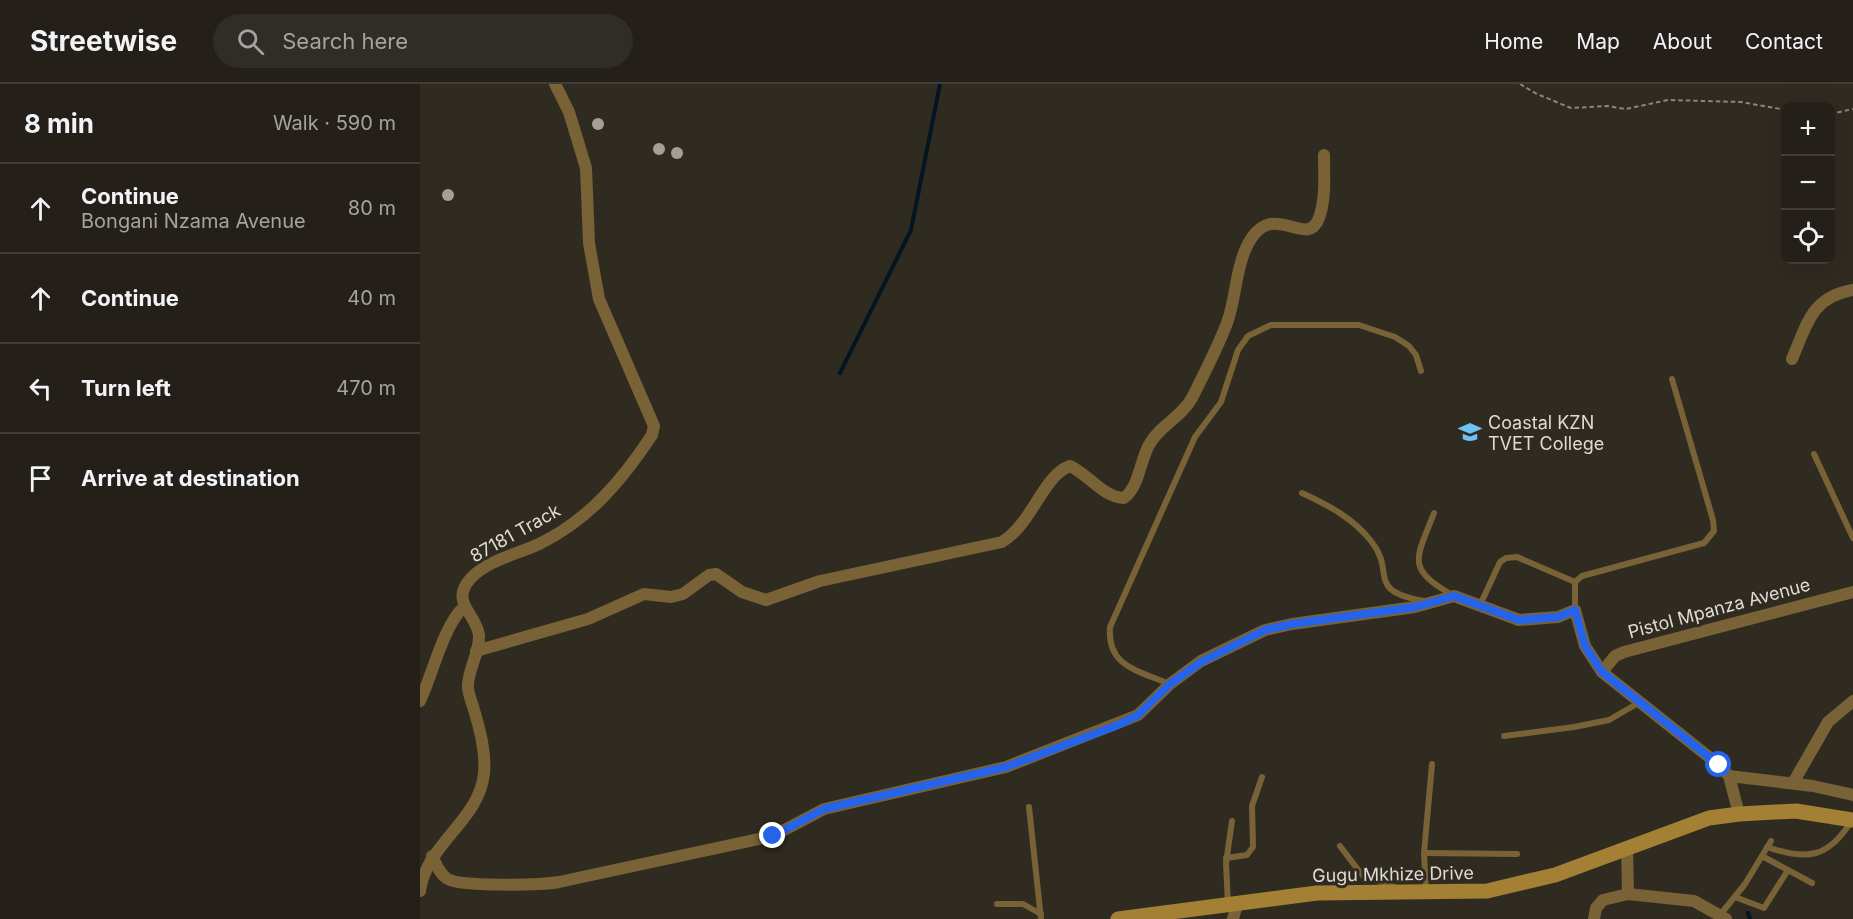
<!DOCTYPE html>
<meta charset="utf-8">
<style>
body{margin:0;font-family:Inter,sans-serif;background:#302d26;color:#f1f3f6}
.controls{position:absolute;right:18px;top:18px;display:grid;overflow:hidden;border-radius:12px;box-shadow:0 6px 24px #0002}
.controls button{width:54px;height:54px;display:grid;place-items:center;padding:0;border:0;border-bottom:2px solid #413e38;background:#242019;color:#f1f3f6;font:30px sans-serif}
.stop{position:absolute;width:18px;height:18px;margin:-14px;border:4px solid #2563eb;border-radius:50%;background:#fff}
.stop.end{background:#2563eb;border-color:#fff;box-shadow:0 2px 6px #0008}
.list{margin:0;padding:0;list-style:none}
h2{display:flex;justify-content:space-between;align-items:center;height:78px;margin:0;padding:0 24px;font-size:26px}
h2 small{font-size:20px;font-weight:400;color:#a3a3a2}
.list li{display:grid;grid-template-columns:39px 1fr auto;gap:18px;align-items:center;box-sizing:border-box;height:90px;padding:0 24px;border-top:2px solid #413e38}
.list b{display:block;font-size:22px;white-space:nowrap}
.list p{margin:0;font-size:20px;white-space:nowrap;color:#a3a3a2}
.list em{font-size:20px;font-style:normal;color:#a3a3a2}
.icon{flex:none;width:33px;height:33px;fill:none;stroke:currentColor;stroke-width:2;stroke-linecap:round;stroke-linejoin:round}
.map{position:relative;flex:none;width:1433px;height:835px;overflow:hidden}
header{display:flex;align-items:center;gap:36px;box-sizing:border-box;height:84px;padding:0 30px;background:#242019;border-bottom:2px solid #413e38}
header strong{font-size:28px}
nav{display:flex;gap:33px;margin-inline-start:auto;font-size:21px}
.search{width:420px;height:54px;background:#302d26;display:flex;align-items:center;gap:15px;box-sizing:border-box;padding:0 21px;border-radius:33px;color:#a3a3a2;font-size:22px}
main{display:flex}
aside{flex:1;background:#242019}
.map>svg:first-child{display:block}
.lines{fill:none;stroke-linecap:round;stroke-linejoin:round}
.stream{stroke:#021521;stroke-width:4}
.building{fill:#a69f93}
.path{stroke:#8a867e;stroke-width:2;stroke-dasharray:4.5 3;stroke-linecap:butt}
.lane{stroke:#786236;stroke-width:6}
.street{stroke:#786236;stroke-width:12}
.secondary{stroke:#a38034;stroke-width:15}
.route{stroke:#2563eb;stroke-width:8}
.labels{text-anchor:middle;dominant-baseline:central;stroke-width:6;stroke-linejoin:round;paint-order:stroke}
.poi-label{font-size:18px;fill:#dfdbd5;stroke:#302b21;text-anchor:start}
.street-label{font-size:18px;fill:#dfdbd5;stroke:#302b21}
</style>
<header>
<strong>Streetwise</strong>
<div class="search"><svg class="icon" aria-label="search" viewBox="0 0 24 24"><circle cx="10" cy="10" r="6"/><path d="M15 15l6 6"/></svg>Search here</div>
<nav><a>Home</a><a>Map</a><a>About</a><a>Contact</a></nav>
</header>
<main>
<aside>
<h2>8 min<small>Walk · 590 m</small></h2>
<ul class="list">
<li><svg class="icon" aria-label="ahead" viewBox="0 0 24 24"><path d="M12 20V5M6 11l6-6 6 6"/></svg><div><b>Continue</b><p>Bongani Nzama Avenue</p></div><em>80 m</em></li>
<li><svg class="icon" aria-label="ahead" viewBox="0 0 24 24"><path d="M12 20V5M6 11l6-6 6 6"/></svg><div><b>Continue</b></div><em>40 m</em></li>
<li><svg class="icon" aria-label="left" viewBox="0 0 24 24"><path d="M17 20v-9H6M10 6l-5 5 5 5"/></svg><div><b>Turn left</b></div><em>470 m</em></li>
<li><svg class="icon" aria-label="arrive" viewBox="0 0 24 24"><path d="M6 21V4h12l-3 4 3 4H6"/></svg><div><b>Arrive at destination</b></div></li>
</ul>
</aside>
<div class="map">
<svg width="1433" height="835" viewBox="0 0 1433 835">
<rect width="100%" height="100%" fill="#302b21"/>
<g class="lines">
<g class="stream">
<path d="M420,289l71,-143 29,-146"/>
<path d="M1328,829l2,6"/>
</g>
</g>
<g class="building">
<circle cx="178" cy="40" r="6"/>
<circle cx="239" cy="65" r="6"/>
<circle cx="257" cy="69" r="6"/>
<circle cx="28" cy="111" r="6"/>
</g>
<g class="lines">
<g class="path">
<path d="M1100,0l17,10 34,14 36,-2 19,3 42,-9 73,2 45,8"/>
<path d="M1410,30l23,-5"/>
</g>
<g class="lane">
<path d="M1394,370l39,84"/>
<path d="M882,409c26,12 51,25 69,48 26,32 -7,49 53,60"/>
<path d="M1014,429c-18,47 -29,55 20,83"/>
<path d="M1060,521l20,-43 6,-4 11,-1 58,25"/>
<path d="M1155,526v-28l7,-6 122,-33 10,-12 -1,-11 -41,-141"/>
<path d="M749,600c-31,-14 -62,-17 -59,-57l85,-190 26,-35 17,-52 10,-14 23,-11h88l36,12 14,9 7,9 5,16"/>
<path d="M1084,652l70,-9 35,-7 31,-18"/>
<path d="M609,723l12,112"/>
<path d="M920,762l22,29 35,13"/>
<path d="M1347,763c40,14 62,11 85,-27"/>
<path d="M1004,769l93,1"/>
<path d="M1342,772l50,27"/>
<path d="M806,774l21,-3 6,-8 -1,-41 10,-29"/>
<path d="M1006,806l-2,-37 8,-89"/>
<path d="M1315,813l29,11 24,-38"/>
<path d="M577,820h26l18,10"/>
<path d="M808,820l-2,-41 6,-42"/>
<path d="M1300,831l25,-31 26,-43"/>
</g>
<g class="street">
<path d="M1372,275c15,-34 19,-62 61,-69"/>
<path d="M56,567l112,-32 56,-25 27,3 12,-3 26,-19 7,-1 26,18 24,8 54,-19 182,-39c31,-19 41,-67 68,-76 18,8 34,32 54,32 15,-11 16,-37 25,-53 10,-19 32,-27 43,-47 12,-24 25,-49 35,-75 9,-24 8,-51 19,-75 25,-54 60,4 73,-30 7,-19 5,-43 5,-63"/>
<path d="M1182,588l13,-16 9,-4 229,-60"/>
<path d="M0,617c12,-25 24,-77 44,-94"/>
<path d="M1309,692l84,10 40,9"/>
<path d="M1373,699l35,-61 25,-21"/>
<path d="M1207,763l1,47"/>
<path d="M12,772c4,8 8,19 16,23 12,8 94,6 111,3l214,-46 51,-27 182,-42 132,-52 32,-31 31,-23 64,-31 27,-6 123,-17 39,-11 65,24 39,-3 17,-7 10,36 17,26 117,93 10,11 10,38"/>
<path d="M0,807c6,-47 60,-71 64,-118 2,-20 -4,-44 -10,-63 -2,-8 -7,-18 -6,-26 1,-16 12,-33 11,-49 -3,-22 -30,-33 -8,-57 17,-18 47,-24 68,-34 50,-24 84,-65 113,-109l2,-9 -55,-127 -10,-56 -3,-75 -17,-56 -14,-28"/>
<path d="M813,835l4,-15"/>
<path d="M1174,835l2,-11 7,-8 25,-6 66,7 32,18"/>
</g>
<path class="secondary" d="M698,835l199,-26 170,-2 68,-16 154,-57 30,-4 57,-3 57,9"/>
</g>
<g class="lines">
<path class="route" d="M353,752l51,-27 182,-42 112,-42 20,-10 32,-31 31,-22 64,-32 27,-6 123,-17 39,-11 65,24 39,-3 17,-7 10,36 17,26 117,93"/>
</g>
<defs>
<g id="university-bare" transform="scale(1.8)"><path d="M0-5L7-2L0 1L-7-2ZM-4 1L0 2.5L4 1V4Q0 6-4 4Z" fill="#6ec2f3" stroke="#302b21" stroke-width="2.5" paint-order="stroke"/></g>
</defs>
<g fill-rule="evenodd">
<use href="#university-bare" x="1050" y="348"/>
</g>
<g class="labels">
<g class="poi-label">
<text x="1068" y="338">Coastal KZN<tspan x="1068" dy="21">TVET College</tspan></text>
</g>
<g class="street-label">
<text transform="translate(95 449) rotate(-29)">87181 Track</text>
<text transform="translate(1299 524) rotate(-15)">Pistol Mpanza Avenue</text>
<text transform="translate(973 790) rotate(-1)">Gugu Mkhize Drive</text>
</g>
</g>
</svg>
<div class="controls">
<button>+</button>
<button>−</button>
<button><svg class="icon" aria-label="locate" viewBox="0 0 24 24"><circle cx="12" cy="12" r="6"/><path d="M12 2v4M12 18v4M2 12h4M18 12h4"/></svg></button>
</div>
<div class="stop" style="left:1299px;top:681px"></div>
<div class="stop end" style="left:353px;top:752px"></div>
</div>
</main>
